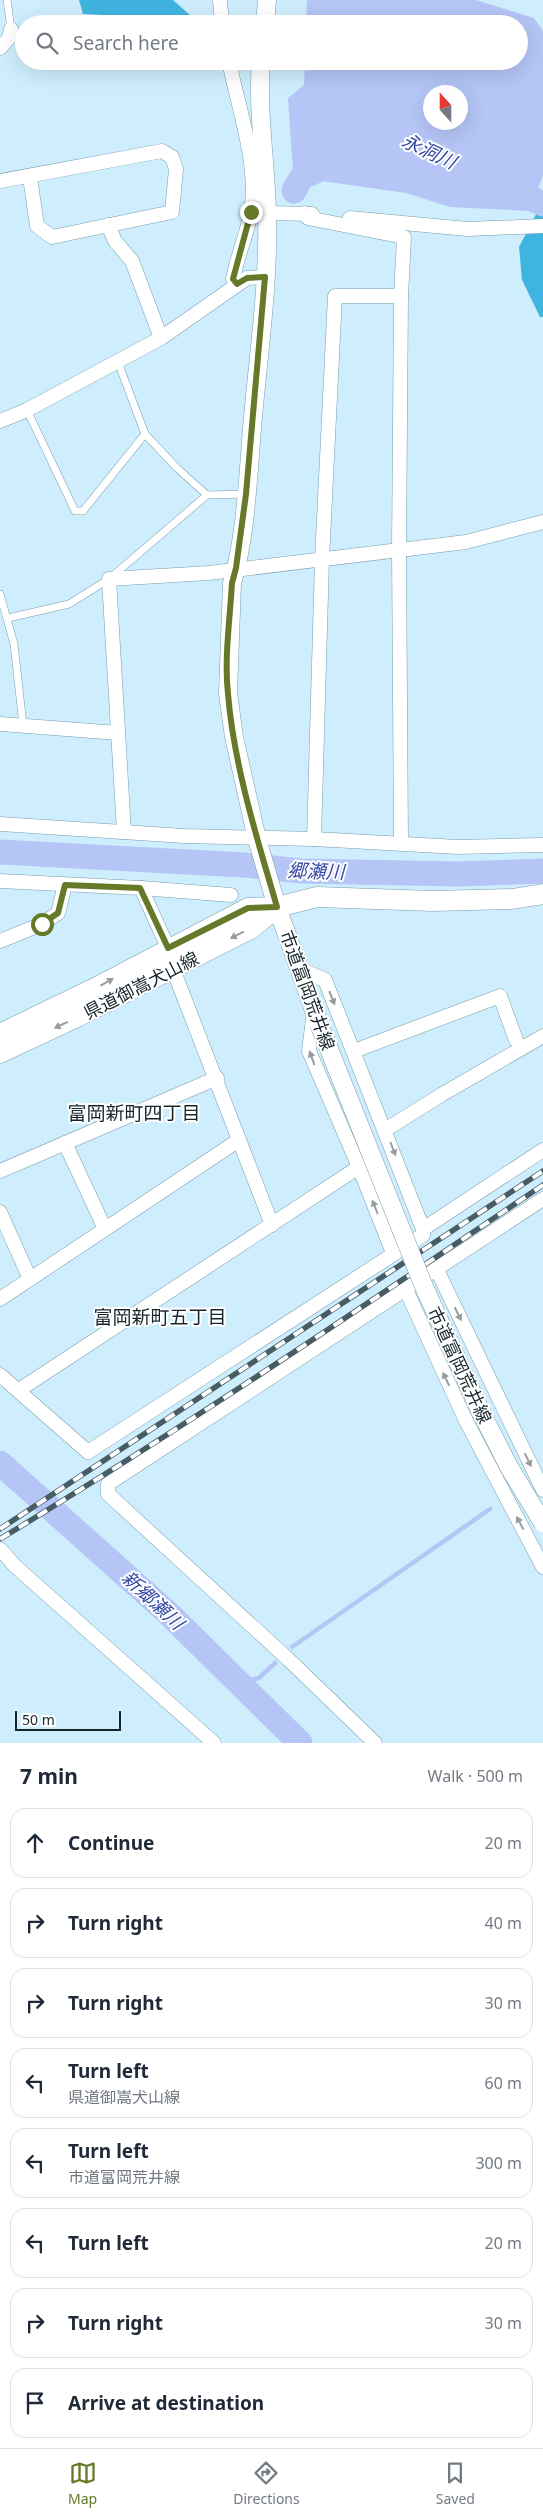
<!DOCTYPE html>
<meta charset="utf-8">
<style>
body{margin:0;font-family:"Noto Sans","Noto Sans JP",sans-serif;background:#f2f2f3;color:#1f2937}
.compass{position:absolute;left:423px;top:85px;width:45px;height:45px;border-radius:50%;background:#fff;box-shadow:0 5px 20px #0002;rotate:339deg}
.scale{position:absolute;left:15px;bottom:12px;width:106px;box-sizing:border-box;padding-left:5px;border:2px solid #17262c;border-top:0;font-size:14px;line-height:18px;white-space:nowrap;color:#17262c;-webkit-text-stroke:4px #fff;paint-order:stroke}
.stop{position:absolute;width:15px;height:15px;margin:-11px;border:4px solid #667928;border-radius:50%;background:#fff}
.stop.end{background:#667928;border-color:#fff;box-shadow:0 1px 5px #0008}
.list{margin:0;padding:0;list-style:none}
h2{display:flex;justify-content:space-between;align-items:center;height:65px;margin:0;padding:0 20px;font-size:21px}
h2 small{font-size:16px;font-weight:400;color:#747a83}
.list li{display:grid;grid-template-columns:32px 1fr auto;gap:15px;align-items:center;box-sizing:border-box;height:70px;margin:0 10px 10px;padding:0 10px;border:1px solid #e0e1e3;border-radius:15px}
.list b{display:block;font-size:19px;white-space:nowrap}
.list p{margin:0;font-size:16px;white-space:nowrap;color:#747a83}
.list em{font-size:16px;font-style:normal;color:#747a83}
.icon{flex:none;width:28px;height:28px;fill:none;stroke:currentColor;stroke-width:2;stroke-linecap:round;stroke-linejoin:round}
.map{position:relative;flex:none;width:543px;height:1743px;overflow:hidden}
.search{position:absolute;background:#fff;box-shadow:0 5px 20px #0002;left:15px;right:15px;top:15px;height:55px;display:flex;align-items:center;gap:12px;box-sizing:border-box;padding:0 18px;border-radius:28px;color:#747a83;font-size:19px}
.sheet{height:705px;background:#fff}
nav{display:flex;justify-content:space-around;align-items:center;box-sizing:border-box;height:70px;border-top:1px solid #e0e1e3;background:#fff;font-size:14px;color:#747a83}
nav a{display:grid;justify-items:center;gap:2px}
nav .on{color:#667928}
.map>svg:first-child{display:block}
.forest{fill:#40b4e0}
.water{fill:#b4c5f6;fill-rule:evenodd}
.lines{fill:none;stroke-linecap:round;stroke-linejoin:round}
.stream{stroke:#b4c5f6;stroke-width:4.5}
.river{stroke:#b4c5f6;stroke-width:25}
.service-casing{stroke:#789dae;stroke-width:8}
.minor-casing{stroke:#789dae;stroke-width:15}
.tertiary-casing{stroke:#789dae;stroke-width:19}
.secondary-casing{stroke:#789dae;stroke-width:21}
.service{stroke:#fff;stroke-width:7}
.minor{stroke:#fff;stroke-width:14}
.tertiary{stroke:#fff;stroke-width:18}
.secondary{stroke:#fff;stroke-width:20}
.rail-casing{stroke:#485c64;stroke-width:5.5}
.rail{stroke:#fff;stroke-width:4;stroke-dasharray:11;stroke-linecap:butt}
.tertiary-bridge-casing{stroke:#789dae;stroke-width:19;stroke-linecap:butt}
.tertiary-bridge{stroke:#fff;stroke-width:18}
.oneway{fill:#979da0}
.route{stroke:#667928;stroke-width:6}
.labels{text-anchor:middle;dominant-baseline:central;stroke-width:4;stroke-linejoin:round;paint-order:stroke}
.street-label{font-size:18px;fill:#17262c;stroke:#fff}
.water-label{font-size:19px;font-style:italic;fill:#3448a4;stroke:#fff}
.neighbourhood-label{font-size:19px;fill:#17262c;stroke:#fff}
</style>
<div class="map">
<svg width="543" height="1743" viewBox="0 0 543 1743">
<rect width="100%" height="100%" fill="#cfeefd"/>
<g class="forest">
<path d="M79,0h94l27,24h-49l-8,-7 -60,-3z"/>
<path d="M543,201v116h-3l-18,-37 -3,-33z"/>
</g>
<path class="water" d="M307,0h169l58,18 9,13v144l-13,36 -80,-4 -44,-14 -105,-15 -8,-7 -5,-73 16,-13 1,-24h214v-37h-213zM430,92h30v30h-30z"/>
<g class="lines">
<g class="stream">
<path d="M292,1647l198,-138"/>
<path d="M238,1683l21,-5 16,-15"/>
</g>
<g class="river">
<path d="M505,186l38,18"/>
<path d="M294,191l7,-13 32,-15"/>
<path d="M0,852l244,13 57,6 157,3 85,-3"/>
<path d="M0,1463l169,151 131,129"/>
</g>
<g class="service-casing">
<g id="service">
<path d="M7,0l4,29"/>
<path d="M118,362l27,72 32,34 30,27 39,-1"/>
<path d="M27,410l48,101h8l62,-77"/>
<path d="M0,594l14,50 9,81"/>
<path d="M8,618l61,-14 40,-25 98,-84"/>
</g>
</g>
<g class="minor-casing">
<g id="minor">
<path d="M220,0l2,24"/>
<path d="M0,48l9,-10 2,-9"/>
<path d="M229,61c9,47 30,103 22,151 -4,23 -14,44 -18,67l4,5"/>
<path d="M0,181l162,-30 10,6 4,12 -4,43 -120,25 -15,-11 -7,-49"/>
<path d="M267,213l45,1"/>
<path d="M304,213l4,5 96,19 -3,59h-66l-13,263 -8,280"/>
<path d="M350,218l117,11 76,-3"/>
<path d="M108,225l7,16 17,20 29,77"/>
<path d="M401,296l-2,254 2,293"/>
<path d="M0,421l27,-11 134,-72 86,-60 18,-1"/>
<path d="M0,724l118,9"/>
<path d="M0,824l184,12 130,3 144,8 85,-2"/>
<path d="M124,832l-15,-253 100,-6 257,-31 77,-20"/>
<path d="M0,881l141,7 27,60"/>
<path d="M141,888l90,7"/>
<path d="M0,941l42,-17 16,-11 7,-28"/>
<path d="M173,969l99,256"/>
<path d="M314,1011l-5,40 50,116 34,86"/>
<path d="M354,1051l146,-55 16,44"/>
<path d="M385,1130l56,-35 102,-59"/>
<path d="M65,1143l40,86"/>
<path d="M0,1171l217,-93"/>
<path d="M0,1212l30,67"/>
<path d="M423,1229l120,-79"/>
<path d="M437,1270l106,220"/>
<path d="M406,1290l60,131 77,146"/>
<path d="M0,1299l239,-159"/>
<path d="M0,1375l88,77 335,-217v-6l-98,-249 -27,-12"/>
<path d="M19,1390l340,-223"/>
<path d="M0,1549l15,17 199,177"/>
<path d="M375,1743l-87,-84 -180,-165v-10l435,-285"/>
</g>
</g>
<g class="tertiary-casing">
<g id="tertiary">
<path d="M265,24l2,-24"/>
<path d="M261,61c-4,51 5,101 6,152 2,68 -8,137 -14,204 -5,54 -6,115 -21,166l-4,110 6,44 23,102 20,68 42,117"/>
</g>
</g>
<g class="secondary-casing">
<g id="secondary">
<path d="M0,1034l93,-45 155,-81 29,-1 40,-10 116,4 79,-2 31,-5"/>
<path d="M0,1053l77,-36 175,-89 25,-21"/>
</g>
</g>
<use href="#service" class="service"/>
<use href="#minor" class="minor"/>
<use href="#tertiary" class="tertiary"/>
<use href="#secondary" class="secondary"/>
<g class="rail-casing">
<g id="rail">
<path d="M0,1529l543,-358"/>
<path d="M0,1539c185,-112 364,-233 543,-354"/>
</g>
</g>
<use href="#rail" class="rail"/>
<g class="tertiary-bridge-casing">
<path id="tertiary-bridge" d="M319,1024l106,265 54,119 30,59 34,56"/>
</g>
<use href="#tertiary-bridge" class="tertiary-bridge"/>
</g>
<defs><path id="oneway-solid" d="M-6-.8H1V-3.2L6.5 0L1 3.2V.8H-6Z" transform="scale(1.25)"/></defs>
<g class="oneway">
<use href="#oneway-solid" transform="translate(237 935) rotate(153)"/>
<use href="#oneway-solid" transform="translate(107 982) rotate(-29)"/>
<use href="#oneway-solid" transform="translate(332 998) rotate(68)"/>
<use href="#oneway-solid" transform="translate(61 1025) rotate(155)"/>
<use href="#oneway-solid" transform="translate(312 1058) rotate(-110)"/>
<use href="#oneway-solid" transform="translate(393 1149) rotate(69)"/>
<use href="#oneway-solid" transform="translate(375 1207) rotate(-111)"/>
<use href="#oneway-solid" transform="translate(458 1314) rotate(64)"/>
<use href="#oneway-solid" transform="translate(446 1379) rotate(-115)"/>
<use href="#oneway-solid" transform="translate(528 1460) rotate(64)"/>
<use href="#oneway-solid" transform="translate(520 1523) rotate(-118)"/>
</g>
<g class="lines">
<path class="route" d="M42,924l16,-11 7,-28 75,3 28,60 80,-40 29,-1c-20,-69 -43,-141 -49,-213 -4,-36 2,-75 4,-111l4,-15 10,-74 19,-217 -18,1 -10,6 -4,-5 18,-67"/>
</g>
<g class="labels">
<g class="street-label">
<text transform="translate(141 985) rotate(-27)">県道御嵩犬山線</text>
<text transform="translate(308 990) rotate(70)">市道富岡荒井線</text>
<text transform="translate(460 1365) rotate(65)">市道富岡荒井線</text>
</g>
<g class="water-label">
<text transform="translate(429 151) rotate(25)">永洞川</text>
<text transform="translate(316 871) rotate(2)">郷瀬川</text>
<text transform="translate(153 1600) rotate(43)">新郷瀬川</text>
</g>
<g class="neighbourhood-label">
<text x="134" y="1113">富岡新町四丁目</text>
<text x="160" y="1317">富岡新町五丁目</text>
</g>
</g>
</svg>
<svg class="compass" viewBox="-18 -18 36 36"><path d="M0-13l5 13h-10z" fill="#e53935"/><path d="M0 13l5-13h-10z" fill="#747a83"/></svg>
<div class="scale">50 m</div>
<div class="stop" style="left:42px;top:924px"></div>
<div class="stop end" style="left:251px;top:212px"></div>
<div class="search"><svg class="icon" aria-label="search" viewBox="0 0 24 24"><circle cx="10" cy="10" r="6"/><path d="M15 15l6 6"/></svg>Search here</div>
</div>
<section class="sheet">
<h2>7 min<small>Walk · 500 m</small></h2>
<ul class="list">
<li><svg class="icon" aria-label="ahead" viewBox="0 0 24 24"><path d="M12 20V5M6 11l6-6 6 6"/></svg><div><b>Continue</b></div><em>20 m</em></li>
<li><svg class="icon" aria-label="right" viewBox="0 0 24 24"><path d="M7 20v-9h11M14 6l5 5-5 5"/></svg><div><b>Turn right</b></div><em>40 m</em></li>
<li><svg class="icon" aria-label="right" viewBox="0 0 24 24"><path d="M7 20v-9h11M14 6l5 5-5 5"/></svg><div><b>Turn right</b></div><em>30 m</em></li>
<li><svg class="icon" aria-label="left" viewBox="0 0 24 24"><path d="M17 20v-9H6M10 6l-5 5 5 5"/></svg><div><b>Turn left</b><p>県道御嵩犬山線</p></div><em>60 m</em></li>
<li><svg class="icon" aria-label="left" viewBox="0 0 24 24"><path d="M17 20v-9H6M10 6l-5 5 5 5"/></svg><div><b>Turn left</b><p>市道富岡荒井線</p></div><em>300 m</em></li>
<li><svg class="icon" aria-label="left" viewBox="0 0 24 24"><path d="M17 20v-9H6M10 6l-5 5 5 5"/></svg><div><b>Turn left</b></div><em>20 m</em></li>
<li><svg class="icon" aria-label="right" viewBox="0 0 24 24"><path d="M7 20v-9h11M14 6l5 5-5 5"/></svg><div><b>Turn right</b></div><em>30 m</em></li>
<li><svg class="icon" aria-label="arrive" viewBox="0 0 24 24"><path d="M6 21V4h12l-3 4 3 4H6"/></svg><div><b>Arrive at destination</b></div></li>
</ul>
</section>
<nav>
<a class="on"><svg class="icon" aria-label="map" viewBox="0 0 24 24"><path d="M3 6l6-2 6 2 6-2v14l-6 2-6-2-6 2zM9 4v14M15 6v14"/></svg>Map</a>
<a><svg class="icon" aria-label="directions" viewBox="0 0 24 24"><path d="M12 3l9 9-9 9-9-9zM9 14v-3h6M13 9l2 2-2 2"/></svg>Directions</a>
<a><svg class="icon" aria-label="saved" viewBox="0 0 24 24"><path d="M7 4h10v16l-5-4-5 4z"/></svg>Saved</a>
</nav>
